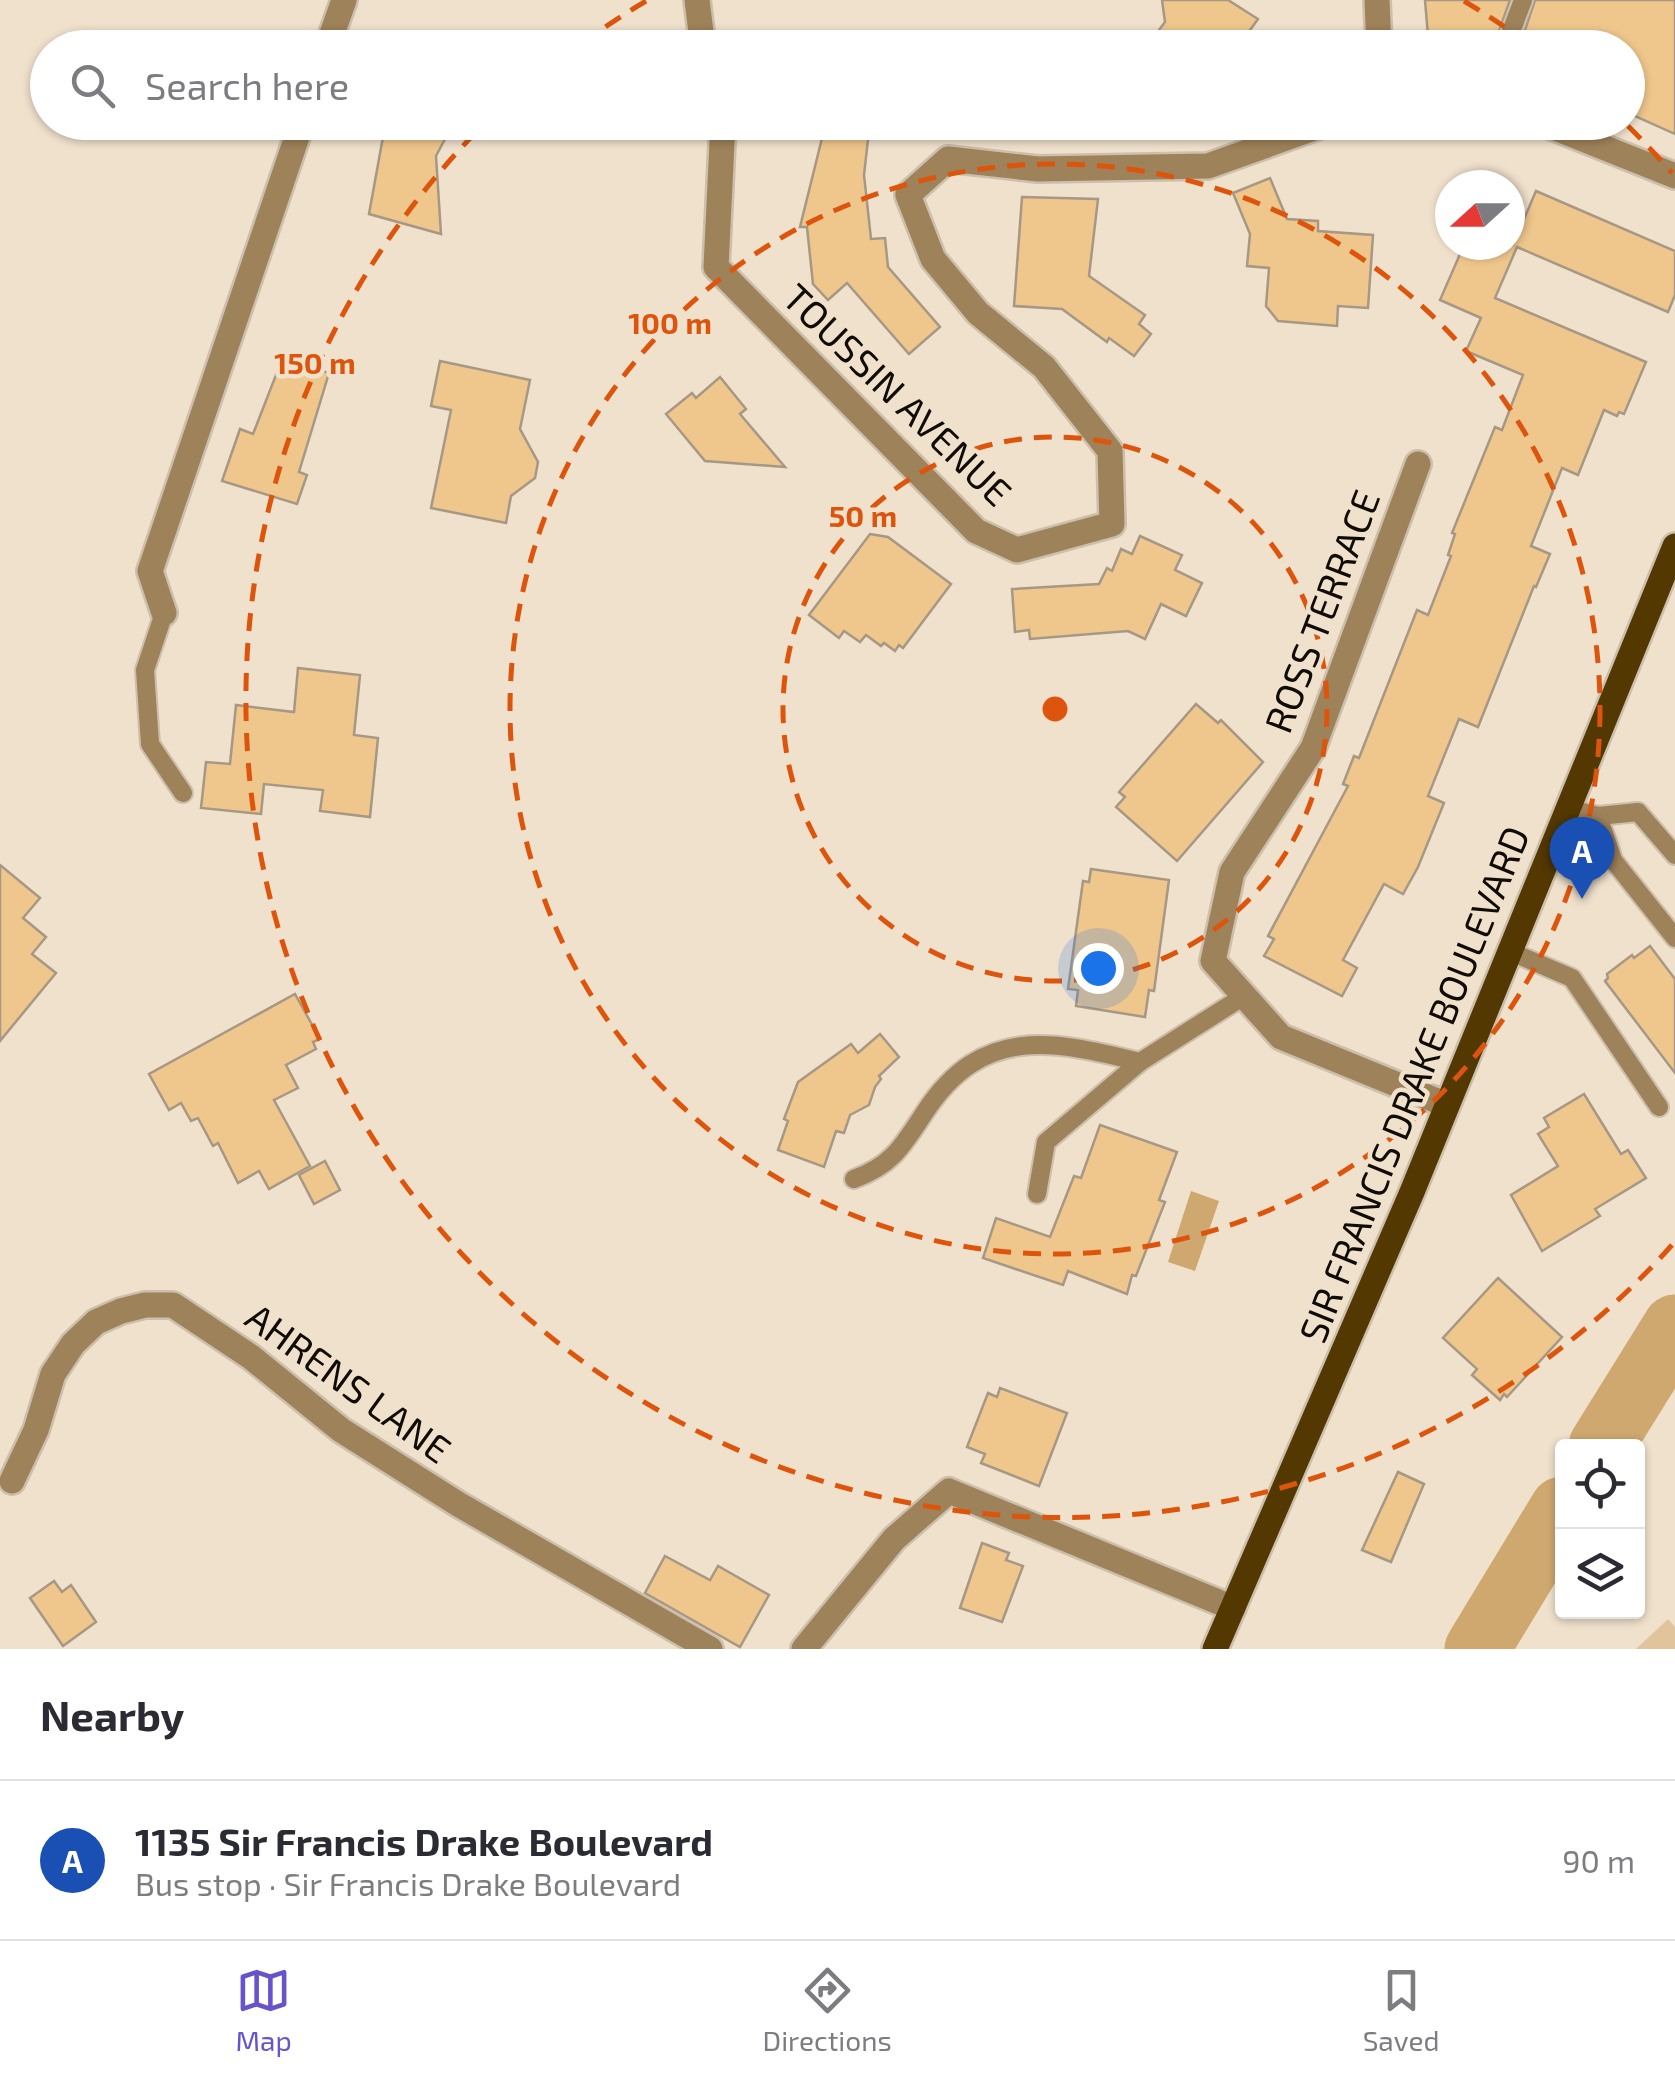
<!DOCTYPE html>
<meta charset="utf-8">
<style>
body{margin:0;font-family:"Exo 2",sans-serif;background:#f7f7f7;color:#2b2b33}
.controls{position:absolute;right:30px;bottom:30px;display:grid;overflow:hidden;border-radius:10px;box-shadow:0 2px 8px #0004}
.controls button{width:90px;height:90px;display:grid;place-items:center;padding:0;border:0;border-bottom:2px solid #e1e1e2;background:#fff;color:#2b2b33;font:50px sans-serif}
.compass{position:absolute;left:1435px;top:170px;width:90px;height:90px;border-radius:50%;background:#fff;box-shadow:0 2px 8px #0004;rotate:249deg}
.you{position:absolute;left:1098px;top:968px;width:35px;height:35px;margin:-25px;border:8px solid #fff;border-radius:50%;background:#1a73e8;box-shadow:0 0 0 15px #1a73e833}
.badge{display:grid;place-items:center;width:65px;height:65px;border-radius:50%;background:#6853cd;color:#fff;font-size:32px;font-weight:700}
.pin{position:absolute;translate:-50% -82px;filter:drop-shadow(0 2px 5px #0008)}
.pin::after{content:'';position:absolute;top:52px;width:35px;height:30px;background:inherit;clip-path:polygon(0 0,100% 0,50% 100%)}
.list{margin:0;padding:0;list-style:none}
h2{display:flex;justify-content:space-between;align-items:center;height:130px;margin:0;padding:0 40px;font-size:42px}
h2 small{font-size:32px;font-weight:400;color:#7c7c81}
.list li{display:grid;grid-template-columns:65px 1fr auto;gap:30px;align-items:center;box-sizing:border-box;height:160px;padding:0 40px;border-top:2px solid #e1e1e2}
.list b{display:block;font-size:38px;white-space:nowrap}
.list p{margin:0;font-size:32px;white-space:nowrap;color:#7c7c81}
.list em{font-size:32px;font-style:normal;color:#7c7c81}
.icon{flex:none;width:55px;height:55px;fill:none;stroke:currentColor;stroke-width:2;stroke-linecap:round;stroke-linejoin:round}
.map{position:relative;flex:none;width:1675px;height:1649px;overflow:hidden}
.search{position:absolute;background:#fff;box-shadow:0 2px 8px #0004;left:30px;right:30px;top:30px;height:110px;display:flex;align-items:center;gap:25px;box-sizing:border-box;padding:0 35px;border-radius:55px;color:#7c7c81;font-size:38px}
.sheet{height:290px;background:#fff}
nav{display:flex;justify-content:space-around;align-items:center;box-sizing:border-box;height:140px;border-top:2px solid #e1e1e2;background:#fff;font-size:28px;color:#7c7c81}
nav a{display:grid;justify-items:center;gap:5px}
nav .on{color:#6853cd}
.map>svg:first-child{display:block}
.green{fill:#e1c49b}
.water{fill:#cfa86f}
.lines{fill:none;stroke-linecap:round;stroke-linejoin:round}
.river{stroke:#cfa86f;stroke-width:65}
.building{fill:#efc78d;stroke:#a69884;stroke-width:2.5}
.service-casing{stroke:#ccbfac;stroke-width:22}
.minor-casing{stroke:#ccbfac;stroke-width:30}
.primary-casing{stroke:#ccbfac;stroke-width:30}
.service{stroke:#9e8259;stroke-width:18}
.minor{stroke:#9e8259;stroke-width:25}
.primary{stroke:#543802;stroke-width:25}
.ring{fill:none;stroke:#dd550c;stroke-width:5;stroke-dasharray:18 12}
.labels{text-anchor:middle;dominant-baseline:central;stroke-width:9;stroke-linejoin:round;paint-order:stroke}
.street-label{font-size:38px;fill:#100c05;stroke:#f0e1cc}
.centre{fill:#dd550c;stroke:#f0e1cc;stroke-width:5}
.ring-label{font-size:30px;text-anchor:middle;font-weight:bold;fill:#dd550c;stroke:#f0e1cc;stroke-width:9;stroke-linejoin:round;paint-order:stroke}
</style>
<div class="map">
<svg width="1675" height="1649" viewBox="0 0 1675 1649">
<rect width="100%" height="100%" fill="#f0e1cc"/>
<path class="green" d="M1668,1619l7,8v22h-39z"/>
<path class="water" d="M1191,1191l28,10 -24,70 -27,-9z"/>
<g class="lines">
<g class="river">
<path d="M1601,1446l74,-119"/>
<path d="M1477,1649l85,-140"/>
</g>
</g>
<g class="building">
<path d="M1162,0h66l30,19 -21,29h-55l-23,-18 6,-8z"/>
<path d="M1425,0h85l-17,48h-64z"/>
<path d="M1535,0h140v134l-47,-21v-65h-109z"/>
<path d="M392,122h62l-18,34 5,78 -72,-20 14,-77 6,1z"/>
<path d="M826,122l43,9 -5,44 7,64 14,-1 3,29 52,60 -31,27 -62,-71 -19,17 -15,-16 -6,-57h-7z"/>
<path d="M1270,178l17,41 31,2v10l55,4 -5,73 -30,-2 -1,20 -59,-5 -12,-15 3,-38 -22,-2 3,-32 -17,-41z"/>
<path d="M1536,191l139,60v44l-7,17 -151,-65 -22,51 151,64 -22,52 -5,-2 -2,4 -13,-6 -26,65 -16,-7 -31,78 19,8 -14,33 -2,-1 -56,141 -19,-8 -31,77 16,7 -26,64 -15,27 -19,-10 -41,76 14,8 -15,28 -78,-40 10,-17 -6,-3 80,-150 -5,-2 11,-28 5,2 58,-148 11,5 23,-59 -3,-1 7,-21 -3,-1 43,-106 7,3 21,-55 -57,-24 15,-33 -41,-18 24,-55h49z"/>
<path d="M1022,197l76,2 -9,77 56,39 -6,9 12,10 -17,22 -25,-18 -2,4 -45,-33 -48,-3z"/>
<path d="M283,357l46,16 -30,99 8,3 -10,29 -75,-23 18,-52 13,5z"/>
<path d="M440,361l90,19 -10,49 18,33 -3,16 -24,18 -5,27 -75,-15 20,-98 -20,-4z"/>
<path d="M720,377l26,32 -6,5 45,53 -80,-6 -39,-47 26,-21 4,5z"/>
<path d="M870,534l18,3 63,47 -48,64 -4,-3 -4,6 -11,-8 -3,3 -15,-11 -6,7 -16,-11 -5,7 -30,-23z"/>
<path d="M1140,536l42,19 -7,15 27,13 -16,33 -25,-12 -16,35 -17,-8 -98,8 -1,-9 -14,2 -3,-43 87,-5 8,-16 5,3 9,-22 11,5z"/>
<path d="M298,668l62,7 -6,60 24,3 -8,79 -50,-6 3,-21 -59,-6 -3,30 -60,-6 5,-46 24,2 6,-59 58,7z"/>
<path d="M1196,704l22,19 3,-3 42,42 -86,99 -61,-54 9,-10 -6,-5z"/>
<path d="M0,865l40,33 -17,20 23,19 -14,17 24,19 -56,68z"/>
<path d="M1091,869l78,11 -15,111 -5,-1 -4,27 -69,-11 2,-16 -10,-1 15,-108 6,1z"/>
<path d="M1650,946l25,33v94l-70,-92 3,-3 -1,-4 25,-19 2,3z"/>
<path d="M295,994l25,45 -7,3 3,7 -30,16 12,23 -24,12 36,66 -41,23 -10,-18 -21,12 -20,-40 -5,3 -15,-28 -7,3 -10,-18 -12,7 -20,-36z"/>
<path d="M880,1034l19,23 -20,19 2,3 -6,8 -6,18 -19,10 -6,18 -8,-2 -12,36 -46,-17 10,-29 -4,-2 14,-37 53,-38 7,9z"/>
<path d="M1584,1094l37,60 7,-4 18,28 -51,31 5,7 -58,35 -31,-56 47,-29 -20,-32 11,-7 -5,-9z"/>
<path d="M1100,1125l77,27 -18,48 6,2 -29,74 -4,-1 -5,19 -59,-23 -5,14 -80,-27 13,-40 54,19 24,-61 7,2z"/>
<path d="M325,1161l15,29 -26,14 -15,-29z"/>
<path d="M1498,1278l64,59 -55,60 -3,-3 -4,6 -28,-25 5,-6 -34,-31z"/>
<path d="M1000,1388l67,25 -28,73 -58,-23 4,-9 -18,-7 21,-54 9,4z"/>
<path d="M1398,1472l26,12 -33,78 -29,-12z"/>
<path d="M982,1543l27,10 -3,7 17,6 -21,56 -42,-14z"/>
<path d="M665,1556l45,24 8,-14 51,29 -29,52 -95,-54z"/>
<path d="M54,1581l8,11 9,-7 25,37 -33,24 -33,-48z"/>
</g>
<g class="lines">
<g class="service-casing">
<g id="service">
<path d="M1505,48l18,-48"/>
<path d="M164,613l-19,57 5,74 33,49"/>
<path d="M1567,808l31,8 40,-4 37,43"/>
<path d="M1598,816l15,44 62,78"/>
<path d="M1509,951l63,27 87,129"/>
<path d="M854,1179c39,-14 49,-34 71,-67 57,-87 127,-72 215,-50l104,-66"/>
<path d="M1037,1194l9,-52 94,-80"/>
</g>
</g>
<g class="minor-casing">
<g id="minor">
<path d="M697,0l6,48"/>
<path d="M1377,0l2,48"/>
<path d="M327,48l17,-48"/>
<path d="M723,122l-7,145 260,264 41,19 95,-26 -2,-73 -66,-84 -66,-54 -45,-54 -25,-64 40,-36 90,10 170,-3 123,-44"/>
<path d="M1540,122l135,54"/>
<path d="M1418,464l-105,284 -81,124 -19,89 68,76 166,68"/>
<path d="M164,613l-14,-42 152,-449"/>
<path d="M12,1481l24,-51 17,-56 20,-30 23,-22 25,-11 24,-6h28l78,52 90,73 117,74 252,145"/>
<path d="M804,1649l90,-110 55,-48 284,117"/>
</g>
</g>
<g class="primary-casing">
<path id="primary" d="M1215,1649l197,-457 263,-646"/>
</g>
<use href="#service" class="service"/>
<use href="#minor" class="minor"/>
<use href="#primary" class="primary"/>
</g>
<g class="ring">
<circle cx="1055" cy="709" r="272"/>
<circle cx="1055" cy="709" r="545"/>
<path d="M1672 1245A817 817 0 1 1 482 126M581 44A817 817 0 0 1 646 1M1464 1A817 817 0 0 1 1529 44M1628 126A817 817 0 0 1 1672 173"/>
</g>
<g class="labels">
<g class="street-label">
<text transform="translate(898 394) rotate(44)">TOUSSIN AVENUE</text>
<text transform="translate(1321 611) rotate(-69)">ROSS TERRACE</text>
<text transform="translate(1413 1084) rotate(-68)">SIR FRANCIS DRAKE BOULEVARD</text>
<text transform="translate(349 1382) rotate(36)">AHRENS LANE</text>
</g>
</g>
<circle cx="1055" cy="709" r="15" class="centre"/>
<g class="ring-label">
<text x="670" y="334">100 m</text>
<text x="315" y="374">150 m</text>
<text x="863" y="527">50 m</text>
</g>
</svg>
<div class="controls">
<button><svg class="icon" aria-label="locate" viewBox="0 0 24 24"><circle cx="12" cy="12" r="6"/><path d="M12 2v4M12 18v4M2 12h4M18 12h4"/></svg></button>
<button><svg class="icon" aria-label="layers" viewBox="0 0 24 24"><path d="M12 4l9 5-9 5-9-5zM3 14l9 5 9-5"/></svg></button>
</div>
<svg class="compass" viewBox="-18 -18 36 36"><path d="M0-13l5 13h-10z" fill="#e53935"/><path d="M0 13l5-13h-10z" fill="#7c7c81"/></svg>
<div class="you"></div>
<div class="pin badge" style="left:1582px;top:899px;background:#1a4fb4">A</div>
<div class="search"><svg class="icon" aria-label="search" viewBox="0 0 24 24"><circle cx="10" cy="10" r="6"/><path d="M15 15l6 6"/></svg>Search here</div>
</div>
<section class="sheet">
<h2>Nearby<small></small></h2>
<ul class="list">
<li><span class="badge" style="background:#1a4fb4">A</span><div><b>1135 Sir Francis Drake Boulevard</b><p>Bus stop · Sir Francis Drake Boulevard</p></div><em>90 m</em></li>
</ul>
</section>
<nav>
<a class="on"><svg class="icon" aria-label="map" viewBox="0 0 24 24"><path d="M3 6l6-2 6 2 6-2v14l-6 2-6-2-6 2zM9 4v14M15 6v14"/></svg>Map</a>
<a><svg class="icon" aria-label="directions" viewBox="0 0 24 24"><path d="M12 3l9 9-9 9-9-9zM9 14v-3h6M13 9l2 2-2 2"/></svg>Directions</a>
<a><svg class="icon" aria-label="saved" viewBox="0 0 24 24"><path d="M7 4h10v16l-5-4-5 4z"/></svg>Saved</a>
</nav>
